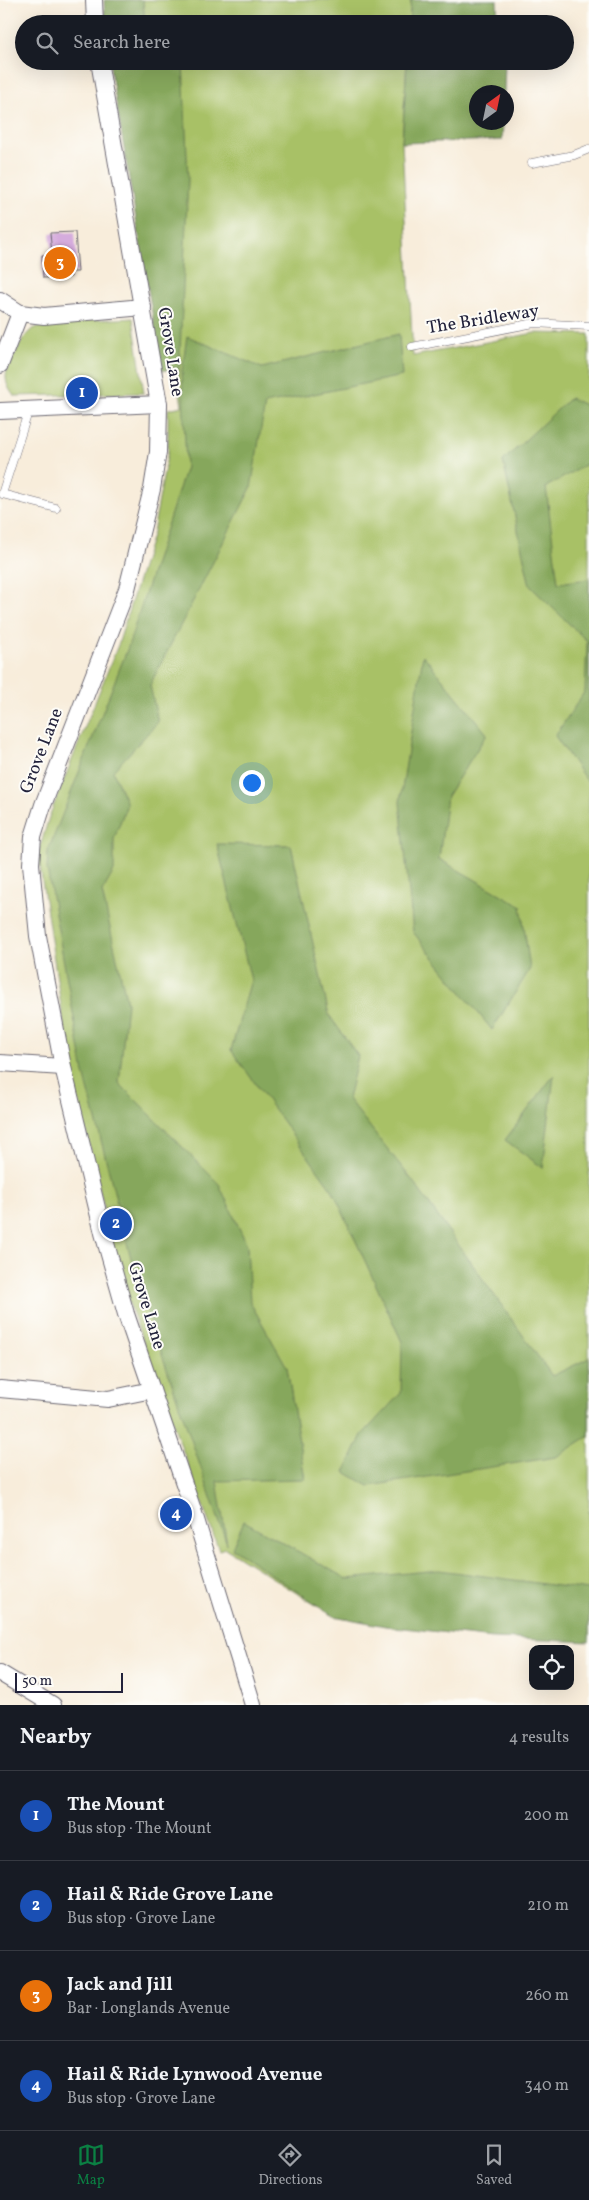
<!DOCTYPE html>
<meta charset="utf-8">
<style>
body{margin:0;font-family:Vollkorn,serif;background:#20242c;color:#f1f3f6}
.controls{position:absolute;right:15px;bottom:15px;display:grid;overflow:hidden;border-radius:10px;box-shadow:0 5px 20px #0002}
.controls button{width:45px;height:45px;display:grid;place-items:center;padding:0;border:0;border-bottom:1px solid #363941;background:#171b24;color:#f1f3f6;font:25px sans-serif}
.compass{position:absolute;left:469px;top:85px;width:45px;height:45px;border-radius:50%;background:#171b24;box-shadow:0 5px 20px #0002;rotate:33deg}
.scale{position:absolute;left:15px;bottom:12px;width:108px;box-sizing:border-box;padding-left:5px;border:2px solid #22223b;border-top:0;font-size:14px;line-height:18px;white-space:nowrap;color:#22223b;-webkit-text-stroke:4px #fdfcf7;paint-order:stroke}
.you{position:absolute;left:251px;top:782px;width:18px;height:18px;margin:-12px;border:4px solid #fff;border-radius:50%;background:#1a73e8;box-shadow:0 0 0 8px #1a73e833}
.badge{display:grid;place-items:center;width:32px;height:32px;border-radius:50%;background:#0b8043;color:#fff;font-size:16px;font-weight:700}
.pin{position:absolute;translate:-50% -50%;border:2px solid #fff;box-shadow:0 1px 5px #0006}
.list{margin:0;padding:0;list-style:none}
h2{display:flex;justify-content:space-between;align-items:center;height:65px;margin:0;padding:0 20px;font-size:21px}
h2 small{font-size:16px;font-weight:400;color:#9ea1a6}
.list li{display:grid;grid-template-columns:32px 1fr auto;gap:15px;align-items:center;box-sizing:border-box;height:90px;padding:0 20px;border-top:1px solid #363941}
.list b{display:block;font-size:19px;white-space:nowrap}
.list p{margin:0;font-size:16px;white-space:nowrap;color:#9ea1a6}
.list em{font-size:16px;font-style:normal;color:#9ea1a6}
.icon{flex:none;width:28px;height:28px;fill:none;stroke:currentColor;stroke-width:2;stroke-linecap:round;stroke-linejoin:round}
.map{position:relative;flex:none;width:589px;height:1705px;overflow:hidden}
.search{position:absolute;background:#171b24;box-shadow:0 5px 20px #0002;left:15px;right:15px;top:15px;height:55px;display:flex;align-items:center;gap:12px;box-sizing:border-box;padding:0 18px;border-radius:28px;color:#9ea1a6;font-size:19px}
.sheet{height:425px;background:#171b24}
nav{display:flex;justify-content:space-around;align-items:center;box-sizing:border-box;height:70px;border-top:1px solid #363941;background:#171b24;font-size:14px;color:#9ea1a6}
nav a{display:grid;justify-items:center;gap:2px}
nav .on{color:#0b8043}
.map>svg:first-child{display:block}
.green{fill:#a8c166;stroke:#657250}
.forest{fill:#86a75b;stroke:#54644b}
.building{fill:#d5acdd}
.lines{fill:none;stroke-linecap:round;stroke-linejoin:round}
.service-casing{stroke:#6d6973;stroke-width:9}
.minor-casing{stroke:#6d6973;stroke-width:18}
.service{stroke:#fff;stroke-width:8}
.minor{stroke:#fff;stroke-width:16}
.labels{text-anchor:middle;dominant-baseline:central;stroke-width:4;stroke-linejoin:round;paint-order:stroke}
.street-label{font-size:18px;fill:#22223b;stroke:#fdfcf7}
</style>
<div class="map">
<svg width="589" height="1705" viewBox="0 0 589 1705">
<rect width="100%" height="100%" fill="#fdfcf7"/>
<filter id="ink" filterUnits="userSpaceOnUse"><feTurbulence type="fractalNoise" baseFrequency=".02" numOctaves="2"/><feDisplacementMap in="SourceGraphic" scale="10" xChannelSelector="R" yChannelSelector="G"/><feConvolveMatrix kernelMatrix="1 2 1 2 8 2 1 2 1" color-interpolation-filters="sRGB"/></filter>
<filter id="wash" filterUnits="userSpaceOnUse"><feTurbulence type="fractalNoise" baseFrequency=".0096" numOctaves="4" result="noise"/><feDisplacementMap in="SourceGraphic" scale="20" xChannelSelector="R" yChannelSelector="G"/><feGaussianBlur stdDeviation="1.12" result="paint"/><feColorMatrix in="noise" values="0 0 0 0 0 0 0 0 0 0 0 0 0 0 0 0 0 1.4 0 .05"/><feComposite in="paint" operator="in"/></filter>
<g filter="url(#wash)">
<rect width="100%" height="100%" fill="#f8eddb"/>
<g class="green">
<path d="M129,0h282l-2,24h-280z"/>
<path d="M129,61h278l-5,82 11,213 121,-23 55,1v1305l-128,-6 -131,-19 -105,-66 -6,2 -97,-266 -52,-219 -32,-211 11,-37 69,-172 35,-113 15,-81v-42l14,-3z"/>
<path d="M133,318l11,75 -130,3c-11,-14 -10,-24 -1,-39 5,-7 10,-20 17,-26 14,-12 82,-11 103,-13z"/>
</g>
<g class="forest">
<path d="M104,0h39l2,24h-40z"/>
<path d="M411,0h86l1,24h-89z"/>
<path d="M109,61h74l5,119 -10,214 -3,-26 -13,3z"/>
<path d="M407,61h98l-1,31h-28v30l27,1 -1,17 -100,3z"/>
<path d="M399,334l3,42 -137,28 -14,84 -101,197 8,37 -45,49 14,33 -13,35v32l-12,21 25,111 -8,80 100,101 28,61 3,57 37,65 18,112 -88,2 10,63 -90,-262 -53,-209 -37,-204 1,-18 79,-201 59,-183 -4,-96 5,-35 75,32z"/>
<path d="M570,398l19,9v56l-43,24 12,96 31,-4v205l-34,-48 30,-45 2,-50 -57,-55 -27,-125z"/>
<path d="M423,655l64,79 -40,62 -8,63 82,47 9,63 -38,61 -79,-98 -13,-130z"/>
<path d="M217,844l74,1 38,170 29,41 -10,43 64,81 140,196 37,-18v78l-33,21 -187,29 -24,-14 17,-37 39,-42 1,-51 -69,-151 -102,-141 20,-70z"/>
<path d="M554,1075l-11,93 -38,-28z"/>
<path d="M244,1521l103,58 92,-9 150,20v52l-96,-4 -108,-12 -51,-10 -102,-68z"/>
</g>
<g id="blocks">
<path class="building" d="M75,232l3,40h-7v5l-28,1 -1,-23 10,-1 -2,-21z"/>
</g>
</g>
<g filter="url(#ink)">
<use href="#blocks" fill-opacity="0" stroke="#6d6973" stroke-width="1"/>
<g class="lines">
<g class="service-casing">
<g id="service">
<path d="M532,163l42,-8 15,-6"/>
<path d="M412,347l122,-24 55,3"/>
<path d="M29,409l-27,85 54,14"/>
</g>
</g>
<g class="minor-casing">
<g id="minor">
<path d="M94,0l1,24"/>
<path d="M99,61l60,343 -1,48 -6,37 -25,100 -84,216 -10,32 -2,27 7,72 25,131 40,166 23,81 67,196 60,195"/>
<path d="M0,300l20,13 24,3 99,-9"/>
<path d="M0,365l20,-52"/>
<path d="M0,411l159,-7"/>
<path d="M0,1063l63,4"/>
<path d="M0,1389l108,10 44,-9"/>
<path d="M0,1673l53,32"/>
</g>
</g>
<use href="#service" class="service"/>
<use href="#minor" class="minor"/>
</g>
</g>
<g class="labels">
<g class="street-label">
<text transform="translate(483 320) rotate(-9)">The Bridleway</text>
<text transform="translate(170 352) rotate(81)">Grove Lane</text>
<text transform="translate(42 751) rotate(-69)">Grove Lane</text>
<text transform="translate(146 1306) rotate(73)">Grove Lane</text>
</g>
</g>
</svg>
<div class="controls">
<button><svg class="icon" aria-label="locate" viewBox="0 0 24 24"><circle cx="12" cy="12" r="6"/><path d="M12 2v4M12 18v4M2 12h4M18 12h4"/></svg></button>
</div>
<svg class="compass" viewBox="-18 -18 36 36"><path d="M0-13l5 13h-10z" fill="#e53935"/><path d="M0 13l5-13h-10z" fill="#9ea1a6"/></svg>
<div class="scale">50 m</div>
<div class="you"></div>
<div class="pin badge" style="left:82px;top:393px;background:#1a4fb4">1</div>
<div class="pin badge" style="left:116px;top:1224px;background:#1a4fb4">2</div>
<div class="pin badge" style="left:60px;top:263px;background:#e8710a">3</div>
<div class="pin badge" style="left:176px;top:1514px;background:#1a4fb4">4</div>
<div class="search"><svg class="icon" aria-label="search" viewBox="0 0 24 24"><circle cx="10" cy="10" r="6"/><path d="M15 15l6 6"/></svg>Search here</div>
</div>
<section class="sheet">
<h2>Nearby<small>4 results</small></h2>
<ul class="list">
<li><span class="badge" style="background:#1a4fb4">1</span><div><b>The Mount</b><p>Bus stop · The Mount</p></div><em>200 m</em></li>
<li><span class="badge" style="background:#1a4fb4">2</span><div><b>Hail &amp; Ride Grove Lane</b><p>Bus stop · Grove Lane</p></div><em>210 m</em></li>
<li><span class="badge" style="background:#e8710a">3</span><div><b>Jack and Jill</b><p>Bar · Longlands Avenue</p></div><em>260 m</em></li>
<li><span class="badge" style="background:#1a4fb4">4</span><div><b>Hail &amp; Ride Lynwood Avenue</b><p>Bus stop · Grove Lane</p></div><em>340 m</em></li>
</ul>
</section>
<nav>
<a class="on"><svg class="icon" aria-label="map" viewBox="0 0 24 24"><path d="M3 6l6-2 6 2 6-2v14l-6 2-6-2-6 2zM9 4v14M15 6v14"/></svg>Map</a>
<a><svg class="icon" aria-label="directions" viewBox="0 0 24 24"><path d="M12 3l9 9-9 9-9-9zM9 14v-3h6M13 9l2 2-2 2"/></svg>Directions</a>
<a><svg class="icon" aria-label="saved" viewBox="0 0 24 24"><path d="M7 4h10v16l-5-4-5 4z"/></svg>Saved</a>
</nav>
